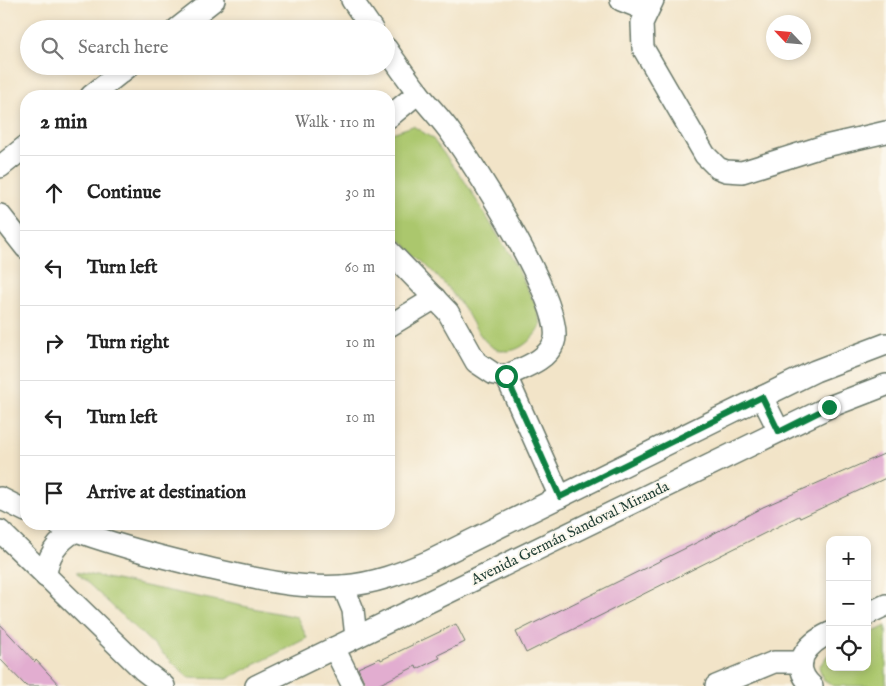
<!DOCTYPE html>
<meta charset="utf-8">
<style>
body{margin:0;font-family:"IM FELL English",serif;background:#f6f6f6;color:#222}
.controls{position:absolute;right:15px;bottom:15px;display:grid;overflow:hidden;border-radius:10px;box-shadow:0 2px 8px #0003}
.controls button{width:45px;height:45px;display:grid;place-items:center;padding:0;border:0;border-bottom:1px solid #e0e0e0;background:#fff;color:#222;font:25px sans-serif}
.compass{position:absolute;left:766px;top:15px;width:45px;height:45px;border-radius:50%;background:#fff;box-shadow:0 2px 8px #0003;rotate:296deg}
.stop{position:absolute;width:15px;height:15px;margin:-11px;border:4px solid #0b8043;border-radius:50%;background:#fff}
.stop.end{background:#0b8043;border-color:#fff;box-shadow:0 1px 5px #0008}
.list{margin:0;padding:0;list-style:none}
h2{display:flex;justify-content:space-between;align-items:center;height:65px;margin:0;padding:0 20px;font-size:21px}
h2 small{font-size:16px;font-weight:400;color:#767676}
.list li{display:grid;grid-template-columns:32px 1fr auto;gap:15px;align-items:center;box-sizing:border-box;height:75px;padding:0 20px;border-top:1px solid #e0e0e0}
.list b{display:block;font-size:19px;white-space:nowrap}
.list em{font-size:16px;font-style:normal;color:#767676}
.icon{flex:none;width:28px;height:28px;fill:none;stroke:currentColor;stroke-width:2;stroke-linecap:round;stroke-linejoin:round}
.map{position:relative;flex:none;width:886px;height:686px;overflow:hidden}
.search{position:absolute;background:#fff;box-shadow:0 2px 8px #0003;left:20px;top:20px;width:375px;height:55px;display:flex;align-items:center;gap:12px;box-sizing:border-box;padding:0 18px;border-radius:28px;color:#767676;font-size:19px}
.panel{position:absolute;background:#fff;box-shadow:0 2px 8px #0003;left:20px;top:90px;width:375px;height:440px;border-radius:20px}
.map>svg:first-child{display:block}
.green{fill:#abc76d;stroke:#658250}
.building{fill:#e2add0}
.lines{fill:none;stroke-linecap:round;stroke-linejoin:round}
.minor-casing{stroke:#697768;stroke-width:24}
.minor{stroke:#fff;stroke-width:21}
.route{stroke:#0b8043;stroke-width:6}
.labels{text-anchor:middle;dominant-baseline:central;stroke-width:4;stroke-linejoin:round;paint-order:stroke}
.street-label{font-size:15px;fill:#1f3d34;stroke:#fbf7ec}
</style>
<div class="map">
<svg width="886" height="686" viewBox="0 0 886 686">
<rect width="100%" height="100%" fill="#fbf7ec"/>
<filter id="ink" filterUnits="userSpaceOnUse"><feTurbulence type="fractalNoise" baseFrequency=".02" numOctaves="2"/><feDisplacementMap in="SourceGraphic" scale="10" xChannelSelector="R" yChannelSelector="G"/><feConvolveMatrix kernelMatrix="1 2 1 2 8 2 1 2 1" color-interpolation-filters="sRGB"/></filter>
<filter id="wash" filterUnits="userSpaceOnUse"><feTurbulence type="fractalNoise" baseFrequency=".0096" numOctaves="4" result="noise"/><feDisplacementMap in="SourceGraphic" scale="20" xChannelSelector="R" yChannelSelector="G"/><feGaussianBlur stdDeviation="1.12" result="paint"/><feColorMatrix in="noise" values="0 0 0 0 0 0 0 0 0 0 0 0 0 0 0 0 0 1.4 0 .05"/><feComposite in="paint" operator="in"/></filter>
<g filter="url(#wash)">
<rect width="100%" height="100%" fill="#f2e4c8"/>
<g class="green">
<path d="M413,126l19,12 32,42 49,80 24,48 4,17c-8,15 -24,30 -42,25 -15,-4 -25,-25 -32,-37 -21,-32 -51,-57 -78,-84v-95z"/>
<path d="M76,572l221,45 10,21 -80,41 -38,-1z"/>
<path d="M886,626v60h-52l-11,-7 -4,-12 11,-15v15h37v-32z"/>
</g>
<g id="blocks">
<g class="building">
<path d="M886,453v25l-86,40 -1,-2 -273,137 -10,-21 182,-90 65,-35z"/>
<path d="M0,624l35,38 1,-2 24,26h-34l-26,-27z"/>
<path d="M456,624l9,18 -27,13 2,3 -23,11 -1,-3 -40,20h-10l-8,-18 22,-10 1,2z"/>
</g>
</g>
</g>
<g filter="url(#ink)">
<use href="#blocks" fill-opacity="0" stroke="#697768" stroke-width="1"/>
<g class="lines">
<g class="minor-casing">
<g id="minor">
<path d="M352,0l20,29"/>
<path d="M621,0l25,10"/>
<path d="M653,0l-11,23 1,25 62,107 13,13 8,3 16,1 79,-25 65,-15"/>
<path d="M177,29l37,-29"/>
<path d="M386,48c11,16 22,32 34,47 10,13 22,25 31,38 23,32 116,175 103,209 -7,19 -32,26 -48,34l-12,-2 -18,-12 -28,-50 -59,-61"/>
<path d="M91,96l38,-30"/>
<path d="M389,117l29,-24"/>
<path d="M0,167l26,-21"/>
<path d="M0,215l26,33"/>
<path d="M389,326l46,-28"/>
<path d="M506,376l54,121"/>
<path d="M762,397l17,34"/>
<path d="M0,498l26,13"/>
<path d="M58,524c48,19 99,32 149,44 44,10 90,21 136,18 30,-2 59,-13 87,-25l385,-190 71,-27"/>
<path d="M0,531l143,139 21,16"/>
<path d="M46,577c1,-21 11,-36 30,-46"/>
<path d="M343,586l10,24 3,27"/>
<path d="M867,614l19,-9"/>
<path d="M334,648l19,38"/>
<path d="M256,686l573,-279 57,-22"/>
<path d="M716,686l58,-24h28"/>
<path d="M812,686c-24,-22 -4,-43 18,-53"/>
</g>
</g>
<use href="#minor" class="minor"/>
</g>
</g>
<g class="lines" filter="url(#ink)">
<path class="route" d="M506,376l54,121 202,-100 17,35 50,-25"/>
</g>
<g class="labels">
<g class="street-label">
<text transform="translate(570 533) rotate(-26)">Avenida Germán Sandoval Miranda</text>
</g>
</g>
</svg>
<div class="controls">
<button>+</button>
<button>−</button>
<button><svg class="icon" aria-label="locate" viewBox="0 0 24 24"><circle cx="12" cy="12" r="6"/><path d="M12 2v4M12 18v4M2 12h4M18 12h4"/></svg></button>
</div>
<svg class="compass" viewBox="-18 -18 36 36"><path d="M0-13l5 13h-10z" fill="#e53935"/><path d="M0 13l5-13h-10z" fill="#767676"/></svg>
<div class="stop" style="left:506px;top:376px"></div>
<div class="stop end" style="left:829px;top:407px"></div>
<div class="search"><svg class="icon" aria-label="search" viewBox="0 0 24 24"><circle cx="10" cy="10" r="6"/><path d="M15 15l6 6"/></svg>Search here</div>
<section class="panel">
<h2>2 min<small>Walk · 110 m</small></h2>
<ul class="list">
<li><svg class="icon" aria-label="ahead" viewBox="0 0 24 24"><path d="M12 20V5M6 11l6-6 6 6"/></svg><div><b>Continue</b></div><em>30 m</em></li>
<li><svg class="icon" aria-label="left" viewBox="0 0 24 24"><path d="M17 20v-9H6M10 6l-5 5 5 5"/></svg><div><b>Turn left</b></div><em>60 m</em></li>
<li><svg class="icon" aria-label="right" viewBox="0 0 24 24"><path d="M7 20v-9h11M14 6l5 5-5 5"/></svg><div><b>Turn right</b></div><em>10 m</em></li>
<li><svg class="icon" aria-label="left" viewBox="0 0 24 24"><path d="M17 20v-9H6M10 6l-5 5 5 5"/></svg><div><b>Turn left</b></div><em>10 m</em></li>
<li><svg class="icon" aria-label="arrive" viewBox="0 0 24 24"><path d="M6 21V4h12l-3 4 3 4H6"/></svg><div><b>Arrive at destination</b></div></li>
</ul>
</section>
</div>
